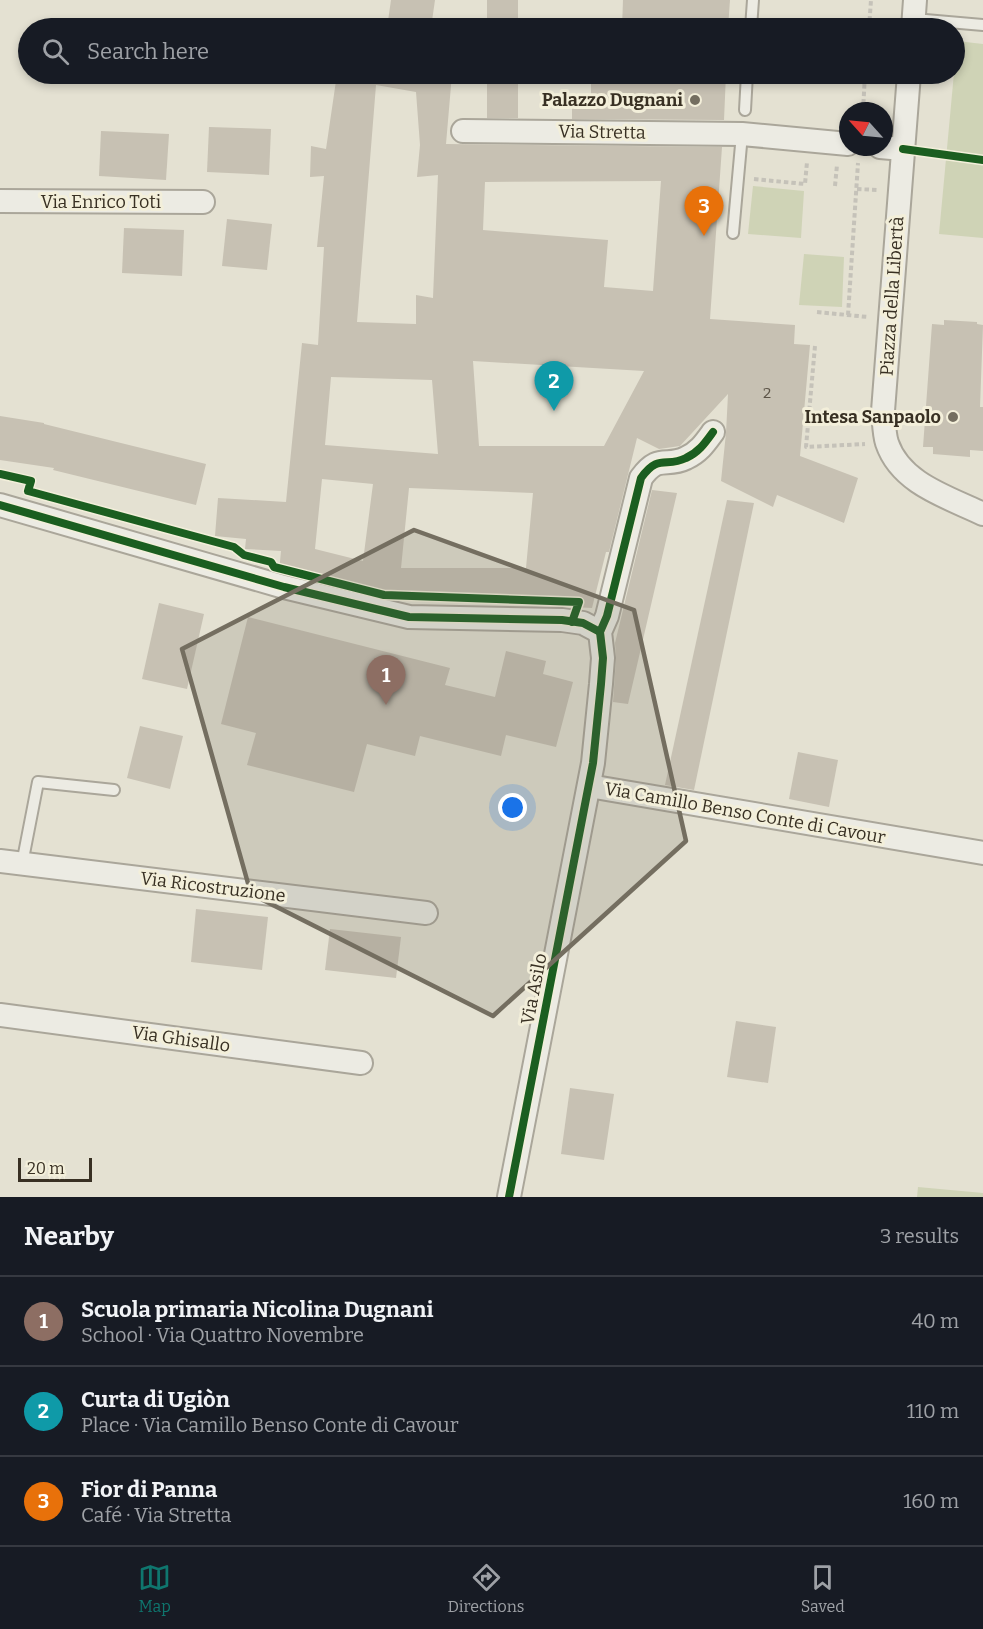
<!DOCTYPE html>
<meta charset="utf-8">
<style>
body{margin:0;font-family:Bitter,serif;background:#242831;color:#f1f3f6}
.compass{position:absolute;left:839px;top:102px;width:54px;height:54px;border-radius:50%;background:#171b24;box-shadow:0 3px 9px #0003;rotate:297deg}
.scale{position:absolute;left:18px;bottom:15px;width:74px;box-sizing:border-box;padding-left:6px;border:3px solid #383023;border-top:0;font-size:16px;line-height:21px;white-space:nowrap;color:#383023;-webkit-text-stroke:4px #f3efda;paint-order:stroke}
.you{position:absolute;left:513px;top:808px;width:21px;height:21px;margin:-15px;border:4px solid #fff;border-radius:50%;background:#1a73e8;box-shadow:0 0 0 9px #1a73e833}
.badge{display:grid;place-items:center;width:39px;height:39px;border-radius:50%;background:#0f766e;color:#fff;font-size:20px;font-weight:700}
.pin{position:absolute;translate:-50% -50px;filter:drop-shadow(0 2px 3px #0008)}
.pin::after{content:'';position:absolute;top:32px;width:21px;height:18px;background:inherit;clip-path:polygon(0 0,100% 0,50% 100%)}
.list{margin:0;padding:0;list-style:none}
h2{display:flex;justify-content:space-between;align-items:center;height:78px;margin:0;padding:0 24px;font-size:26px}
h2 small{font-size:20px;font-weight:400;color:#9ea1a6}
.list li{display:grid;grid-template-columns:39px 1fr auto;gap:18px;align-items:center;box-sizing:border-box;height:90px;padding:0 24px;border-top:2px solid #363941}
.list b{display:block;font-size:22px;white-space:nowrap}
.list p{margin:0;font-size:20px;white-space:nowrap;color:#9ea1a6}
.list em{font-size:20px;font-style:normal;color:#9ea1a6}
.icon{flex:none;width:33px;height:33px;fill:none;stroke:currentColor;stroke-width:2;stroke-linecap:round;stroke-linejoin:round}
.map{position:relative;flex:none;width:983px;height:1197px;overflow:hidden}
.search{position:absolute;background:#171b24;box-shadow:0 3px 9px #0003;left:18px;right:18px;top:18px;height:66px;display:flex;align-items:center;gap:15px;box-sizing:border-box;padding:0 21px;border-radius:33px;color:#9ea1a6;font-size:22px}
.sheet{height:348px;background:#171b24}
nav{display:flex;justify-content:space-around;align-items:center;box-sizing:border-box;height:84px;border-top:2px solid #363941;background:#171b24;font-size:16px;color:#9ea1a6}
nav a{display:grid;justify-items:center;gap:3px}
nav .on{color:#0f766e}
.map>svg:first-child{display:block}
.green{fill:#cfd3b6}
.building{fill:#c7c1b3;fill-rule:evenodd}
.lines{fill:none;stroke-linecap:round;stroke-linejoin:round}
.service-casing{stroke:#aaa69a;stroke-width:14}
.minor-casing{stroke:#aaa69a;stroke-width:26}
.path{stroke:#c5c2b9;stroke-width:4;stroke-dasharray:4.5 3;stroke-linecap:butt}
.service{stroke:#ecebe3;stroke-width:10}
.minor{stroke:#ecebe3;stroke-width:22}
.cycleway-casing{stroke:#f3efda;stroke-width:11}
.cycleway{stroke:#1b5e20;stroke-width:8}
.marked{fill:#746e60;fill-opacity:0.2;stroke:#746e60;stroke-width:4.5;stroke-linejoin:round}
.poi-dot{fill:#746e60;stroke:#f3efda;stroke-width:2}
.labels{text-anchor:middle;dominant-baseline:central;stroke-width:6;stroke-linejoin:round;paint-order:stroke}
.number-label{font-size:15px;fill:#5c5447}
.poi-label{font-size:18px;font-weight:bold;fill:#383023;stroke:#f3efda;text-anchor:end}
.street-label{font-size:18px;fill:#383023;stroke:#f3efda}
</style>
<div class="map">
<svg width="983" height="1197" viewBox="0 0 983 1197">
<rect width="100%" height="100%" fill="#e4e1d2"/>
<g class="green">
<path d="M957,41l26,3v194l-44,-4z"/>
<path d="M753,186l51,5 -3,47 -53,-4z"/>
<path d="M804,254l40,3 -2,50 -43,-2z"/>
<path d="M918,1187l65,6v4h-66z"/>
</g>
<g class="building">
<path d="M391,0h44l-4,28h-44z"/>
<rect x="487" y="0" width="31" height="28"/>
<path d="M623,0h107l-2,28h-106z"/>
<path d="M337,74h115l-6,70 276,3 -12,172 85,6 -1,19 16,1 -10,111 58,22 -14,45 -67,-28 -4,12 -52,-26 5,-48 2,-39 -48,52 -21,3 -22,-11 -28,114h-3l-14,56 -209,-11 -104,-25 2,-21 -36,-2 1,-10 -31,-3 3,-38 68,4 16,-159 16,2 6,-98h-7l7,-71 -14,1 1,-31 15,3zM376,85l40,7 4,53 -3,32 21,-2 -5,123 -17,-3v29l-59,-2zM661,181l-8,110 -49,-4 4,-47 -125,-10 2,-48zM473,361l171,10 -40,75h-125zM331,377l101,3 6,74 -113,-9zM322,479l51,5 -10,77 -48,-12zM409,488l124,5 -7,75h-125z"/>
<rect x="487" y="74" width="31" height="44"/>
<path d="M665,74h61l-2,46 -152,-1v-14h19v-27l74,-2z"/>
<path d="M209,127l62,2 -2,46 -62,-3z"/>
<path d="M101,131l68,3 -3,46 -67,-4z"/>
<path d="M227,219l45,5 -5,46 -45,-4z"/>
<path d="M124,228l60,2 -2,46 -60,-3z"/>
<path d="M944,320l33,2v2l6,1 -3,82h3v44l-13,-1v7l-37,-3v-7h-10l9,-123 12,1z"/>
<path d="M0,416l44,7v1l162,40 -10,41 -143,-35 1,-2 -54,-8z"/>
<path d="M652,490l25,3 -49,211 -15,-2 3,-43 -1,-16z"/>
<path d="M727,500l27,3 -60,287 -29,-5z"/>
<path d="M159,603l45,11 -17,75 -45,-10z"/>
<path d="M248,617l202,51 -5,17 50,12 11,-46 40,10 -3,13 30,8 -17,65 -50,-12 -5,21 -81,-20 -5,20 -48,-12 -13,48 -107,-27 9,-32 -35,-9z"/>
<path d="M140,726l43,10 -13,53 -43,-11z"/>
<path d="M798,752l40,8 -9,47 -40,-8z"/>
<path d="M196,909l72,8 -6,53 -71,-8z"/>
<path d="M330,929l71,8 -5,41 -71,-8z"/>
<path d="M736,1021l40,6 -8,56 -41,-6z"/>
<path d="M570,1088l44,6 -10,66 -43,-6z"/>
</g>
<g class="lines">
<g class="service-casing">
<g id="service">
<path d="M914,19l69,6"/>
<path d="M751,28l2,-28"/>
<path d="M745,110l2,-36"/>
<path d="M733,233l9,-99"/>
<path d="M22,864l16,-82 76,8"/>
</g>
</g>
<g class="minor-casing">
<g id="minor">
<path d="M913,28l2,-28"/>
<path d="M909,74l-26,337c1,10 1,23 4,32 14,41 61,54 96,71"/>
<path d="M463,131l279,3 106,10"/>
<path d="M880,147l23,2"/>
<path d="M0,201l203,1"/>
<path d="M0,505l284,82 125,30 153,3 21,3 17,9"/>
<path d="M589,786l394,67"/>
<path d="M0,861l426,52"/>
<path d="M0,1015l361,48"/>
<path d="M509,1197l84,-434 8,-79 2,-26 -3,-26 7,-16 34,-138c18,-25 25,-10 45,-20 13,-6 19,-15 27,-26"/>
</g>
</g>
<g class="path">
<path d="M869,28l2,-28"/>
<path d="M863,111l2,-37"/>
<path d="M754,179l51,5 2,-22"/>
<path d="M835,186l2,-21"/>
<path d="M857,189l20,1"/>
<path d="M817,312l51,5"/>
<path d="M848,315l10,-152"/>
<path d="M815,346l-9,101 59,-3"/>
</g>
<use href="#service" class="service"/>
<use href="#minor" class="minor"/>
<g class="cycleway-casing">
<g id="cycleway">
<path d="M903,149l80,11"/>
<path d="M0,474l31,7 -3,10 206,56 10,8 27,7 3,5 110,28 195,7 -7,20"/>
<path d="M0,505l284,82 125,30 153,3 21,3 17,9"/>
<path d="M509,1197l84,-434 8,-79 2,-26 -3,-26 7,-16 34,-138c18,-25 25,-10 45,-20 13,-6 19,-15 27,-26"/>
</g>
</g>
<use href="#cycleway" class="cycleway"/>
</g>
<path class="marked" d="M414,530l220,80 52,231 -193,175 -242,-122 -69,-245z"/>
<g class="poi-dot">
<circle cx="695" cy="100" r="6"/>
<circle cx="953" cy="417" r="6"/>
</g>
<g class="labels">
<g class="number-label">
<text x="767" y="393">2</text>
</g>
<g class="poi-label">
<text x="683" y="100">Palazzo Dugnani</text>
<text x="941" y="417">Intesa Sanpaolo</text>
</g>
<g class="street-label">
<text transform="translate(602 132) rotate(1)">Via Stretta</text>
<text x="101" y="202">Via Enrico Toti</text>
<text transform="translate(892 296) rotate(-86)">Piazza della Libertà</text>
<text transform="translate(745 813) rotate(10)">Via Camillo Benso Conte di Cavour</text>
<text transform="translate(213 887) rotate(7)">Via Ricostruzione</text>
<text transform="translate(534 989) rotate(-79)">Via Asilo</text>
<text transform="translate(181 1039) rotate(8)">Via Ghisallo</text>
</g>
</g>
</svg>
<svg class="compass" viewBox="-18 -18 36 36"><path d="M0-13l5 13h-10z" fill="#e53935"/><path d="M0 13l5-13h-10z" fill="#9ea1a6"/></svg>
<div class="scale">20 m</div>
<div class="you"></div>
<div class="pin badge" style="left:386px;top:705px;background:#8d6e63">1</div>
<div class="pin badge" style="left:554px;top:411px;background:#0f9aa8">2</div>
<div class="pin badge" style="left:704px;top:236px;background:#e8710a">3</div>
<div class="search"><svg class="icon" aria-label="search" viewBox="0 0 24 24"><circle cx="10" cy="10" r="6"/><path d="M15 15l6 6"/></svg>Search here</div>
</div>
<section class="sheet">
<h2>Nearby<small>3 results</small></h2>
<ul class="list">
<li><span class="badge" style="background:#8d6e63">1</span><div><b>Scuola primaria Nicolina Dugnani</b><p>School · Via Quattro Novembre</p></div><em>40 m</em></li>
<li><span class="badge" style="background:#0f9aa8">2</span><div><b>Curta di Ugiòn</b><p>Place · Via Camillo Benso Conte di Cavour</p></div><em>110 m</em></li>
<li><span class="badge" style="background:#e8710a">3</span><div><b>Fior di Panna</b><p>Café · Via Stretta</p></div><em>160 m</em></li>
</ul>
</section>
<nav>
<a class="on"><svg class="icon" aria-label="map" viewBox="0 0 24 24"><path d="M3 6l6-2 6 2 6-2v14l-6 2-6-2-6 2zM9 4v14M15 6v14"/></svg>Map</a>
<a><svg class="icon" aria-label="directions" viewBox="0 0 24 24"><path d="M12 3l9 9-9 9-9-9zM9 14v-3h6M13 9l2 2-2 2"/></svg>Directions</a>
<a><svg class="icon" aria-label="saved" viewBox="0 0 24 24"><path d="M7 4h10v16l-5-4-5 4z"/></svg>Saved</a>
</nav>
